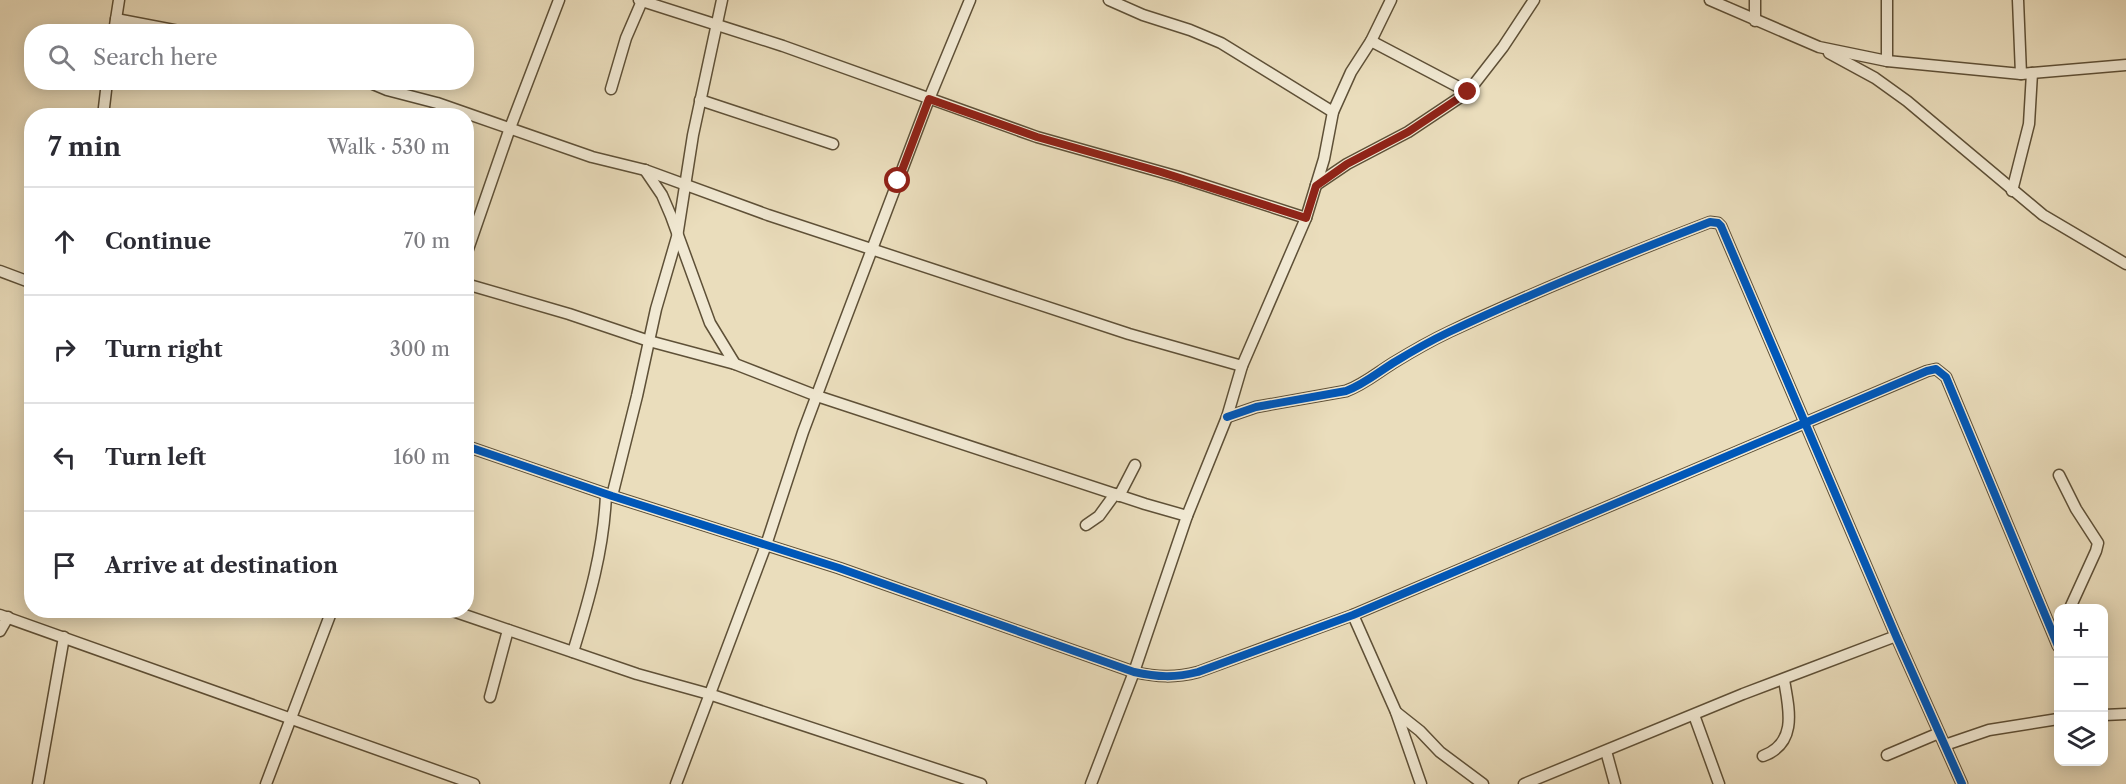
<!DOCTYPE html>
<meta charset="utf-8">
<style>
body{margin:0;font-family:"Libre Caslon Text",serif;background:#f2f2f3;color:#2b2b33}
.controls{position:absolute;right:18px;bottom:18px;display:grid;overflow:hidden;border-radius:12px;box-shadow:0 3px 15px #0003}
.controls button{width:54px;height:54px;display:grid;place-items:center;padding:0;border:0;border-bottom:2px solid #e1e1e2;background:#fff;color:#2b2b33;font:30px sans-serif}
.stop{position:absolute;width:18px;height:18px;margin:-14px;border:4px solid #8f2418;border-radius:50%;background:#fff}
.stop.end{background:#8f2418;border-color:#fff;box-shadow:0 2px 6px #0008}
.list{margin:0;padding:0;list-style:none}
h2{display:flex;justify-content:space-between;align-items:center;height:78px;margin:0;padding:0 24px;font-size:26px}
h2 small{font-size:20px;font-weight:400;color:#7c7c81}
.list li{display:grid;grid-template-columns:39px 1fr auto;gap:18px;align-items:center;box-sizing:border-box;height:108px;padding:0 24px;border-top:2px solid #e1e1e2}
.list b{display:block;font-size:22px;white-space:nowrap}
.list em{font-size:20px;font-style:normal;color:#7c7c81}
.icon{flex:none;width:33px;height:33px;fill:none;stroke:currentColor;stroke-width:2;stroke-linecap:round;stroke-linejoin:round}
.map{position:relative;flex:none;width:2126px;height:784px;overflow:hidden}
.search{position:absolute;background:#fff;box-shadow:0 3px 15px #0003;left:24px;top:24px;width:450px;height:66px;display:flex;align-items:center;gap:15px;box-sizing:border-box;padding:0 21px;border-radius:24px;color:#7c7c81;font-size:22px}
.panel{position:absolute;background:#fff;box-shadow:0 3px 15px #0003;left:24px;top:108px;width:450px;height:510px;border-radius:24px}
.map>svg:first-child{display:block}
.lines{fill:none;stroke-linecap:round;stroke-linejoin:round}
.minor-casing{stroke:#5e5037;stroke-width:13}
.minor{stroke:#f1e9d3;stroke-width:10}
.cycleway-casing{stroke:#f1e9d3;stroke-width:11}
.cycleway{stroke:#0057b8;stroke-width:8}
.route{stroke:#8f2418;stroke-width:8}
</style>
<div class="map">
<svg width="2126" height="784" viewBox="0 0 2126 784">
<rect width="100%" height="100%" fill="#eaddbc"/>
<filter id="stains"><feTurbulence type="fractalNoise" baseFrequency=".00333" numOctaves="4"/><feColorMatrix values="0 0 0 0 .2 0 0 0 0 .09 0 0 0 0 .02 0 0 0 .5 -.17"/></filter>
<radialGradient id="worn" r=".72"><stop offset=".6" stop-color="#630" stop-opacity="0"/><stop offset="1" stop-color="#630" stop-opacity=".3"/></radialGradient>
<g class="lines">
<g class="minor-casing">
<g id="minor">
<path d="M639,0l144,46 254,91 142,40 127,41"/>
<path d="M1109,0l34,15 47,15 31,13 112,69"/>
<path d="M1710,0l109,47 68,14 134,13 105,-9"/>
<path d="M1755,0v21"/>
<path d="M1887,0v61"/>
<path d="M2018,0l3,74"/>
<path d="M116,19l68,13"/>
<path d="M114,32l5,-32"/>
<path d="M1371,41l97,51"/>
<path d="M1829,53l46,25 32,23 136,114 83,49"/>
<path d="M368,82l19,8 50,13 155,54 53,13 123,45 361,119 113,32"/>
<path d="M611,89l15,-51 16,-37"/>
<path d="M700,100l133,44"/>
<path d="M103,116l4,-34"/>
<path d="M645,170l17,25 9,21 39,107 25,41"/>
<path d="M1316,185l31,-21 61,-32 60,-40 35,-45 31,-47"/>
<path d="M2012,191l17,-67 3,-51"/>
<path d="M466,255l44,-127 49,-128"/>
<path d="M0,271l32,12"/>
<path d="M466,284l103,30 80,27 86,23 82,32 328,108 42,12"/>
<path d="M1227,417l29,-10 90,-16c17,-6 31,-18 47,-28 18,-11 37,-22 56,-31 85,-40 173,-76 261,-110l8,1 3,3 175,410 66,148"/>
<path d="M466,446l146,50 227,72 295,104c23,5 41,6 64,0l155,-57 574,-244 9,-2 10,8 112,269"/>
<path d="M2059,475l17,34 22,34 -2,8 -26,57"/>
<path d="M612,496l25,-100 19,-87 21,-72 16,-102 29,-135"/>
<path d="M1119,496l16,-31"/>
<path d="M1086,525l13,-9 16,-22"/>
<path d="M450,610l187,64 72,20 272,90"/>
<path d="M0,615l474,169"/>
<path d="M1353,615l43,97 25,72"/>
<path d="M0,631l8,-14"/>
<path d="M573,652c16,-52 31,-103 33,-158"/>
<path d="M490,697l18,-67"/>
<path d="M1396,712l24,19 20,21 43,32"/>
<path d="M1694,715l25,69"/>
<path d="M2104,715l22,-1"/>
<path d="M1945,745l44,-15 69,-11"/>
<path d="M1606,751l9,33"/>
<path d="M1887,755l52,-22"/>
<path d="M1763,756c35,-13 26,-47 21,-76"/>
<path d="M38,784l26,-147"/>
<path d="M266,784l66,-174"/>
<path d="M676,784l90,-239 37,-113 30,-80 96,-253 41,-99"/>
<path d="M1091,784l43,-112 53,-156 40,-99 15,-51 64,-148 18,-59 9,-47 18,-40 20,-31 20,-41"/>
<path d="M1524,784l219,-90 153,-58"/>
</g>
</g>
<use href="#minor" class="minor"/>
<g class="cycleway-casing">
<g id="cycleway">
<path d="M1227,417l29,-10 90,-16c17,-6 31,-18 47,-28 18,-11 37,-22 56,-31 85,-40 173,-76 261,-110l8,1 3,3 175,410 66,148"/>
<path d="M466,446l146,50 227,72 295,104c23,5 41,6 64,0l155,-57 574,-244 9,-2 10,8 112,269"/>
</g>
</g>
<use href="#cycleway" class="cycleway"/>
</g>
<g class="lines">
<path class="route" d="M898,181l31,-82 108,38 124,35 145,46 10,-32 31,-22 61,-32 60,-40"/>
</g>
<rect width="100%" height="100%" filter="url(#stains)"/>
<rect width="100%" height="100%" fill="url(#worn)"/>
</svg>
<div class="controls">
<button>+</button>
<button>−</button>
<button><svg class="icon" aria-label="layers" viewBox="0 0 24 24"><path d="M12 4l9 5-9 5-9-5zM3 14l9 5 9-5"/></svg></button>
</div>
<div class="stop" style="left:898px;top:181px"></div>
<div class="stop end" style="left:1468px;top:92px"></div>
<div class="search"><svg class="icon" aria-label="search" viewBox="0 0 24 24"><circle cx="10" cy="10" r="6"/><path d="M15 15l6 6"/></svg>Search here</div>
<section class="panel">
<h2>7 min<small>Walk · 530 m</small></h2>
<ul class="list">
<li><svg class="icon" aria-label="ahead" viewBox="0 0 24 24"><path d="M12 20V5M6 11l6-6 6 6"/></svg><div><b>Continue</b></div><em>70 m</em></li>
<li><svg class="icon" aria-label="right" viewBox="0 0 24 24"><path d="M7 20v-9h11M14 6l5 5-5 5"/></svg><div><b>Turn right</b></div><em>300 m</em></li>
<li><svg class="icon" aria-label="left" viewBox="0 0 24 24"><path d="M17 20v-9H6M10 6l-5 5 5 5"/></svg><div><b>Turn left</b></div><em>160 m</em></li>
<li><svg class="icon" aria-label="arrive" viewBox="0 0 24 24"><path d="M6 21V4h12l-3 4 3 4H6"/></svg><div><b>Arrive at destination</b></div></li>
</ul>
</section>
</div>
